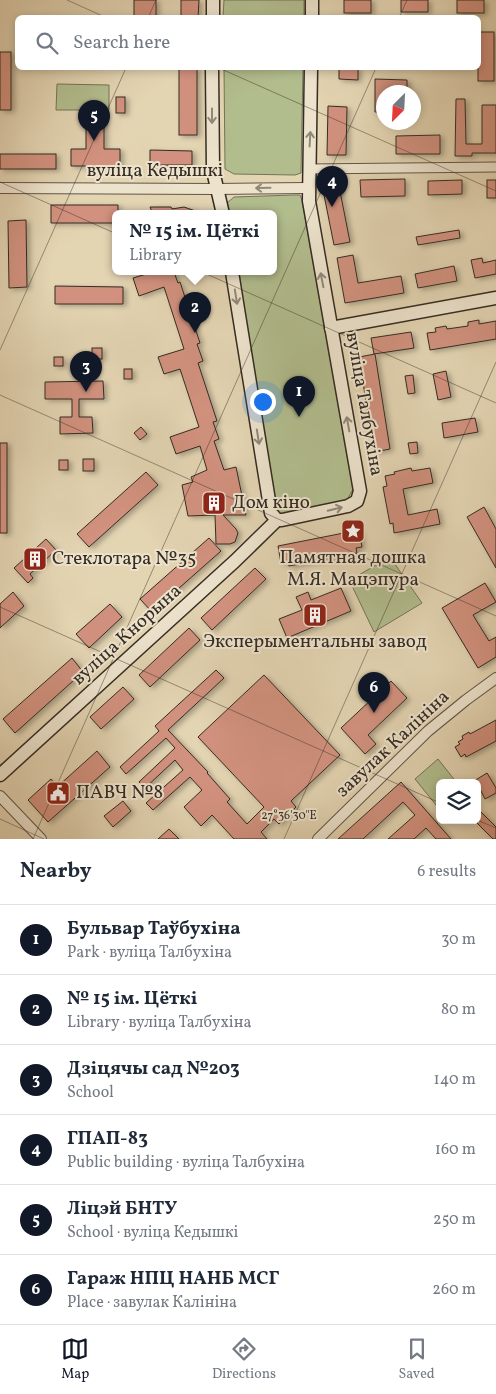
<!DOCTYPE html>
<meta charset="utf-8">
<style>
body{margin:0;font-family:Vollkorn,serif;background:#f6f6f7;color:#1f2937}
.controls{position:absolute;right:15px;bottom:15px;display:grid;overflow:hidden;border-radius:8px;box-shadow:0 2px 8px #0003}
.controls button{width:45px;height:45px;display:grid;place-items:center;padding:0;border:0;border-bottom:1px solid #e0e1e3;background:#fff;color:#1f2937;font:25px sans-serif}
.compass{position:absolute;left:376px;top:85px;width:45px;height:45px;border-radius:50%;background:#fff;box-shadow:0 2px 8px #0003;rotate:204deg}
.you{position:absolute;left:262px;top:401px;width:18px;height:18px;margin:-12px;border:4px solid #fff;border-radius:50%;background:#1a73e8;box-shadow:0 0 0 8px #1a73e833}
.badge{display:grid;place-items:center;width:32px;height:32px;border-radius:50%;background:#111827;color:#fff;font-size:16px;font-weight:700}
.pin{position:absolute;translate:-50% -41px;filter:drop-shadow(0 1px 2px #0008)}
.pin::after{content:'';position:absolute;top:26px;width:18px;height:15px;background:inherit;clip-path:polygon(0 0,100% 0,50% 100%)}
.popup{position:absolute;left:112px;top:210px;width:165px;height:65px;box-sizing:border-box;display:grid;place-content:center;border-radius:8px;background:#fff;filter:drop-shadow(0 1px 4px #0005);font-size:16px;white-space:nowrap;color:#747a83}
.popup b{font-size:19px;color:#1f2937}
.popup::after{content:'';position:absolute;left:50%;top:100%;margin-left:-10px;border:10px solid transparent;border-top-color:#fff}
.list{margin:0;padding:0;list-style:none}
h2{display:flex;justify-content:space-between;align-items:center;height:65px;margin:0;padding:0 20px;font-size:21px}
h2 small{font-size:16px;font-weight:400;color:#747a83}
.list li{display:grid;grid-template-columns:32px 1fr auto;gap:15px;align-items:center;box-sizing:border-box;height:70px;padding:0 20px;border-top:1px solid #e0e1e3}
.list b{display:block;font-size:19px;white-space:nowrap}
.list p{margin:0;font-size:16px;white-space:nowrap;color:#747a83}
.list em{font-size:16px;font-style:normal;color:#747a83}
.icon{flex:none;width:28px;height:28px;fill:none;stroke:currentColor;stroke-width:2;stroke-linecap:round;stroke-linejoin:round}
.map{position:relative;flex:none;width:496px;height:839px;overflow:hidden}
.search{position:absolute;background:#fff;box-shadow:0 2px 8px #0003;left:15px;right:15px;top:15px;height:55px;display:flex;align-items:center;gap:12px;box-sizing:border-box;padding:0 18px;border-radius:8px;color:#747a83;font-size:19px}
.sheet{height:485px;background:#fff}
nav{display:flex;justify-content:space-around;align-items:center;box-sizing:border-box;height:70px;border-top:1px solid #e0e1e3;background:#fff;font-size:14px;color:#747a83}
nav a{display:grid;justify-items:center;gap:2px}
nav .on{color:#111827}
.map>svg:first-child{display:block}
.green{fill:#b2bd8e;stroke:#747458}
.building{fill:#d1917e;stroke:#352c23;filter:url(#shadow)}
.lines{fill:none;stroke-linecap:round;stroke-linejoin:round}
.minor-casing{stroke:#605647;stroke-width:11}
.tertiary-casing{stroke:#605647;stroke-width:12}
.secondary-casing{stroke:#352c23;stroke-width:15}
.minor{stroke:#ede3cd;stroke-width:9}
.tertiary{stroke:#ede3cd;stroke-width:10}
.secondary{stroke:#ede3cd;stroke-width:12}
.oneway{stroke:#918878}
.ticks{fill:none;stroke:#352c23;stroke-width:1;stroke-opacity:0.45}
.labels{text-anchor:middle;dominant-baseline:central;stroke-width:4;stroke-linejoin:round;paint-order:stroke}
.street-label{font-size:19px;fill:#352c23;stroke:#ede3cd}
.poi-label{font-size:19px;fill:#352c23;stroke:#ede3cd;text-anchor:start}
.ticks-label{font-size:12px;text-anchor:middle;fill:#352c23;stroke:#ede3cd;stroke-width:4;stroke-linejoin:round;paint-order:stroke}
</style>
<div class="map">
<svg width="496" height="839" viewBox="0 0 496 839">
<defs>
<filter id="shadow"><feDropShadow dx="3.5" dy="2" stdDeviation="2.5" flood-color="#0004"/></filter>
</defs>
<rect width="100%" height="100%" fill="#e3d4b2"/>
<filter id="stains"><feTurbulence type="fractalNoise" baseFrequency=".004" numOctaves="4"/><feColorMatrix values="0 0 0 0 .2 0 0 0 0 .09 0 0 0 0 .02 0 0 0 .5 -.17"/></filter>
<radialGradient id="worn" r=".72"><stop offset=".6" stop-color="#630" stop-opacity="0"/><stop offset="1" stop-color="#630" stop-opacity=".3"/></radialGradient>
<g class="green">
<path d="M224,0h80v17h-81z"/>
<path d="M224,68h79l-2,105 -6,2 -61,-1 -9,-5z"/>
<path d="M57,84l52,1v25h-53z"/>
<path d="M294,195h6l2,5 51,289 -6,11 -67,15 -7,-7 -37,-236h38v-58h-45l-2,-11 7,-6z"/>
<path d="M390,557l32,46 -48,29 -21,-44 4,-12z"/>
<path d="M438,759l19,24h-17v27l-25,-31z"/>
</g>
<g class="building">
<rect x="134" y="0" width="22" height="18"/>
<path d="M181,0h18l-1,18h-17z"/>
<rect x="344" y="0" width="27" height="13"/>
<rect x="401" y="0" width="27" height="12"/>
<rect x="457" y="0" width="27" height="13"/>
<rect x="478" y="32" width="16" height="49"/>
<rect x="0" y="52" width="11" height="58"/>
<rect x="179" y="68" width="18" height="67"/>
<path d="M339,68h19v12l-19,-1z"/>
<path d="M375,79l32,1v12h-23v20h-9z"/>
<rect x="116" y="97" width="9" height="16"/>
<path d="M456,99h9l1,45h16v-39h14v48h-24v3h-17z"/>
<path d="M328,106l19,1 -1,48h-19z"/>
<path d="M86,120h18v29h16v17h-49v-17h15z"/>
<path d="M440,135v19h-44v-18z"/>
<path d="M150,150l42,1v14h-42z"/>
<rect x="0" y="154" width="56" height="15"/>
<path d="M337,176l13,66 -16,3 -13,-65z"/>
<path d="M405,179v17l-44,1 -1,-17z"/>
<path d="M462,180v14l-34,1v-14z"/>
<rect x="487" y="180" width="9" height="18"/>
<path d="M51,205h67v9h-2v9h-65z"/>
<path d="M150,207h21l1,2 12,-2 17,6 -48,1z"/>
<path d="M26,220l1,67 -18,1 -1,-67z"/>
<path d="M459,230l1,8 -42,7 -2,-8z"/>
<path d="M353,255l5,28 43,-7 3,17 -59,10 -8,-45z"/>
<path d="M482,258l1,5 13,-3v14l-21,4 -4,-18z"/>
<path d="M454,266l3,15 -39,7 -3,-14z"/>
<path d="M153,272h21l4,11 2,-1 20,61 -3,1 6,17 -5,2 19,58 -4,1 6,17 -5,2 10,29 12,-3 10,48h-23l13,14 2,4 -3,9 -5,2h-14l-1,-29 -27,1 -6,-31 11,-3 -2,-5 16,-7 -7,-24 -24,8 -6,-17 29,-10 -19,-58 -16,5 -6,-17 26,-8 -20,-62 -25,9 -6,-18z"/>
<path d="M55,286l68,1v17h-68z"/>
<path d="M479,320v4l17,-3v18l-66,11 -3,-17 9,-1 -1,-4 11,-2 1,3 21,-3v-4z"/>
<path d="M411,332l3,16 -40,6 -3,-16z"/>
<rect x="92" y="348" width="10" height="11"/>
<path d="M375,354l15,95 -16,3 -15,-95z"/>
<rect x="54" y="357" width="9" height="9"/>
<rect x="124" y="369" width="8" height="10"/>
<path d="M446,371l5,26 -13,3 -5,-26z"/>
<path d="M413,375l2,18 -7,1 -3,-18z"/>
<path d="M103,381l1,18h-25v18h13l1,16 -33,1v-17h12v-18h-27v-17z"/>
<path d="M475,418l3,14 -34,6 -2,-15z"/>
<path d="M141,427l6,7 -7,6 -6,-7z"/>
<path d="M417,442l1,11 -8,1 -2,-11z"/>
<rect x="0" y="443" width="7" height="90"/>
<rect x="83" y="459" width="11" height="12"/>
<rect x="59" y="460" width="9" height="10"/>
<path d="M411,468l1,3 18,-3 3,15 -30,6 5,26 29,-6 3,15 -46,9 -1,-10 -3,1 -7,-37 4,-1 -2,-10 10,-2 -1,-2z"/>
<path d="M146,472l12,13 -69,62 -12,-13z"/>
<path d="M484,507l12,22v39l-29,-51z"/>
<path d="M359,530l3,17 -6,1 1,5 -68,13 -1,-4 -7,1 -3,-17z"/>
<path d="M209,538l12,13 -69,61 -12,-13z"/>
<path d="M46,539l10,11 -26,24 3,4 -5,5 -14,-15z"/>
<path d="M255,568l11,11 -54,51 -11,-12z"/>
<path d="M485,583l11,19 -23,13 16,26 7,-4v20l-18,11 -36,-60z"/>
<path d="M341,588l10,23 -64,27 -8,-19 23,-9 -6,-13 12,-5 3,8z"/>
<path d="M13,592l11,14 -24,22v-24z"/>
<path d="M110,604l12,13 -33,31 -13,-14z"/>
<path d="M189,628l11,12 -50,47 -11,-12z"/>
<path d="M72,658l11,14 -68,61 -12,-14z"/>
<path d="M216,670l8,8 -56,52 40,42 -1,1 23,26 -3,3 20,22 17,-17 -66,-70 66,-62 76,80 -49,46 5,6 -17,17 -5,-5 -13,13 6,7h-33l-22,-24 -11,11 -17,-19 18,-17 -12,-13 -37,33 -7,-7 37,-33 -8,-10 -30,28 -6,-6 36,-34 -9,-10 -40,36 -6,-7 39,-36 -4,-5z"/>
<path d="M391,681l16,17 -39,37 8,9 -11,10 -24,-26z"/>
<path d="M123,687l11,12 -33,30 -11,-12z"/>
<path d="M496,720v21l-30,16 -1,-3 -4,3 -6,-10 5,-3 -2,-2 5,-3 -1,-3 7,-4 1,2z"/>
<path d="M97,751l13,16 -62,55 -20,-22 23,-21 6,8z"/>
<path d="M487,773l9,15v5l-11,6 -8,-16 -3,-2z"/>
<path d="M401,782l50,57h-15l-10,-11 -12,11h-26l27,-24 -12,-13 -40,37h-25z"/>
<path d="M123,801l8,10 -18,16 -9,-11z"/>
<path d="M480,811l16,16v12h-3l-16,-16v-9z"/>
<path d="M169,829l10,10h-21z"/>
</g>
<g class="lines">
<g class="minor-casing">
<path id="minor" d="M309,169l187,-2"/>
</g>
<g class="tertiary-casing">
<g id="tertiary">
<path d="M0,188l217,1 92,-1"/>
<path d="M0,796l41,43"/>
<path d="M318,839l110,-108 38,-31 30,-22"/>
</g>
</g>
<g class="secondary-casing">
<g id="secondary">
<path d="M213,18v-18"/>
<path d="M312,18v-18"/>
<path d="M212,68l1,103 10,43"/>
<path d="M232,272l39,241 6,7h5l66,-14 9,-5 3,-10 -51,-290 2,-133"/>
<path d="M331,328l165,-30"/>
<path d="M0,775l235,-214 42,-41"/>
</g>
</g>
<use href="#minor" class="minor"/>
<use href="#tertiary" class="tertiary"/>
<use href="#secondary" class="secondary"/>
</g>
<defs><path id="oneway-shaft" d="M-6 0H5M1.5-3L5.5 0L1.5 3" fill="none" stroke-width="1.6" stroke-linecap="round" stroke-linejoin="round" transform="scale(1.25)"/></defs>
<g class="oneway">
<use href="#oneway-shaft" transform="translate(212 116) rotate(90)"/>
<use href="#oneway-shaft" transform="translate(310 139) rotate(-87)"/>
<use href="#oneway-shaft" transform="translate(263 188) rotate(179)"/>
<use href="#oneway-shaft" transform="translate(322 280) rotate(-101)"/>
<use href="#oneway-shaft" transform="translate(236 297) rotate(81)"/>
<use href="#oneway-shaft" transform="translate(348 424) rotate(-100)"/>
<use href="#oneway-shaft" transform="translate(258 437) rotate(81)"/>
<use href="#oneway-shaft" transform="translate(335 509) rotate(-13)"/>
</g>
<path class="ticks" d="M67,0l40,18M148,18l8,-18M399,18l8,-18M219,68l277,123M0,182l496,221M0,350l126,-282M0,395l496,221M0,607l440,196M0,819l44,20M477,820l19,8M33,839l343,-771M284,839l212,-477"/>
<defs>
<g id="building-square" transform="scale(1.25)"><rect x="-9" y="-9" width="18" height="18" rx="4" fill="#8f2418" stroke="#ede3cd"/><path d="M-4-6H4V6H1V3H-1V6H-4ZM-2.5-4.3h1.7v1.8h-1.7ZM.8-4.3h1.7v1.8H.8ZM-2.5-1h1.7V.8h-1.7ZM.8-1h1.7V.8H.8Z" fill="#fff"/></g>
<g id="sight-square" transform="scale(1.25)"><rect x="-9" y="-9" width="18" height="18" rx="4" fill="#8f2418" stroke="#ede3cd"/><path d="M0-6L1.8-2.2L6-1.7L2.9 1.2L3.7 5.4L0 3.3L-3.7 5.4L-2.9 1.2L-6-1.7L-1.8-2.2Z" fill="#fff"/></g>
<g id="civic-square" transform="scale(1.25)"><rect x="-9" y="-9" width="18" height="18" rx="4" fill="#8f2418" stroke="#ede3cd"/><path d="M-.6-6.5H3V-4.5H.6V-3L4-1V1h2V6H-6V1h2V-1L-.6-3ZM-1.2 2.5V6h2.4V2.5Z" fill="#fff"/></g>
</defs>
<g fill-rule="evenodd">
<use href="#building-square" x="214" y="503"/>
<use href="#sight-square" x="353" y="531"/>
<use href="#building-square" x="35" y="559"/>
<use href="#building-square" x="315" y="615"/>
<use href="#civic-square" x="58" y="793"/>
</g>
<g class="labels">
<g class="street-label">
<text x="155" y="171">вуліца Кедышкі</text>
<text transform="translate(364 404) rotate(80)">вуліца Талбухіна</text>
<text transform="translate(127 635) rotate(-42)">вуліца Кнорына</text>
<text transform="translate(393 744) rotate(-43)">завулак Калініна</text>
</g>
<g class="poi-label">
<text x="232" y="503">Дом кіно</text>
<text x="353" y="558" text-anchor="middle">Памятная дошка<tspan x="353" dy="22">М.Я. Мацэпура</tspan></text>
<text x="52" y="559">Стеклотара №35</text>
<text x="315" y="642" text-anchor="middle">Эксперыментальны завод</text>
<text x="76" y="793">ПАВЧ №8</text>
</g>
</g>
<g class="ticks-label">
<text x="289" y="819">27°36'30"E</text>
</g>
<rect width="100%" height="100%" filter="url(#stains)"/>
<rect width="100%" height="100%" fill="url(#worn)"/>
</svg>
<div class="controls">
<button><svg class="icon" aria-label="layers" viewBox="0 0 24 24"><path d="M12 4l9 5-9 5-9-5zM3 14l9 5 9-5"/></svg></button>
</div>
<svg class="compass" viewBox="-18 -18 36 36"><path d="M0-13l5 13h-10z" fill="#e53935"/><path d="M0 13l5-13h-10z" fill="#747a83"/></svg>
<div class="you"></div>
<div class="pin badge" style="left:299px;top:417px">1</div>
<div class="pin badge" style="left:195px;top:333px">2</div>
<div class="popup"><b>№ 15 ім. Цёткі</b>Library</div>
<div class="pin badge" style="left:86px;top:392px">3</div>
<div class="pin badge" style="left:332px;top:207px">4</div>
<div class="pin badge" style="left:94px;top:141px">5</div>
<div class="pin badge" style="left:374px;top:713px">6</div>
<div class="search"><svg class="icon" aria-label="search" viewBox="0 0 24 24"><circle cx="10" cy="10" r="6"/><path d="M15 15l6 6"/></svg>Search here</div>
</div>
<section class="sheet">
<h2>Nearby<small>6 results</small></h2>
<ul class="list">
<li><span class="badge">1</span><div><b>Бульвар Таўбухіна</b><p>Park · вуліца Талбухіна</p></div><em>30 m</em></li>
<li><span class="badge">2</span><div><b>№ 15 ім. Цёткі</b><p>Library · вуліца Талбухіна</p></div><em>80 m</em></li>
<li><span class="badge">3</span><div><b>Дзіцячы сад №203</b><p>School</p></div><em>140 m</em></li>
<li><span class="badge">4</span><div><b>ГПАП-83</b><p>Public building · вуліца Талбухіна</p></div><em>160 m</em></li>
<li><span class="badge">5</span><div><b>Ліцэй БНТУ</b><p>School · вуліца Кедышкі</p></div><em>250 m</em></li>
<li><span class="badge">6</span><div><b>Гараж НПЦ НАНБ МСГ</b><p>Place · завулак Калініна</p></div><em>260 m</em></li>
</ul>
</section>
<nav>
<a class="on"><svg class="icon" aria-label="map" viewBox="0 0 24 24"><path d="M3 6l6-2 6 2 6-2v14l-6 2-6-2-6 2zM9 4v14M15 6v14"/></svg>Map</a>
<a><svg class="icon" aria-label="directions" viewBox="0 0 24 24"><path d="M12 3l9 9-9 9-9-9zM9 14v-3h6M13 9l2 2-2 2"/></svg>Directions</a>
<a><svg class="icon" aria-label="saved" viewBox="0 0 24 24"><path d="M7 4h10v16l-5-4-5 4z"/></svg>Saved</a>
</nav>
